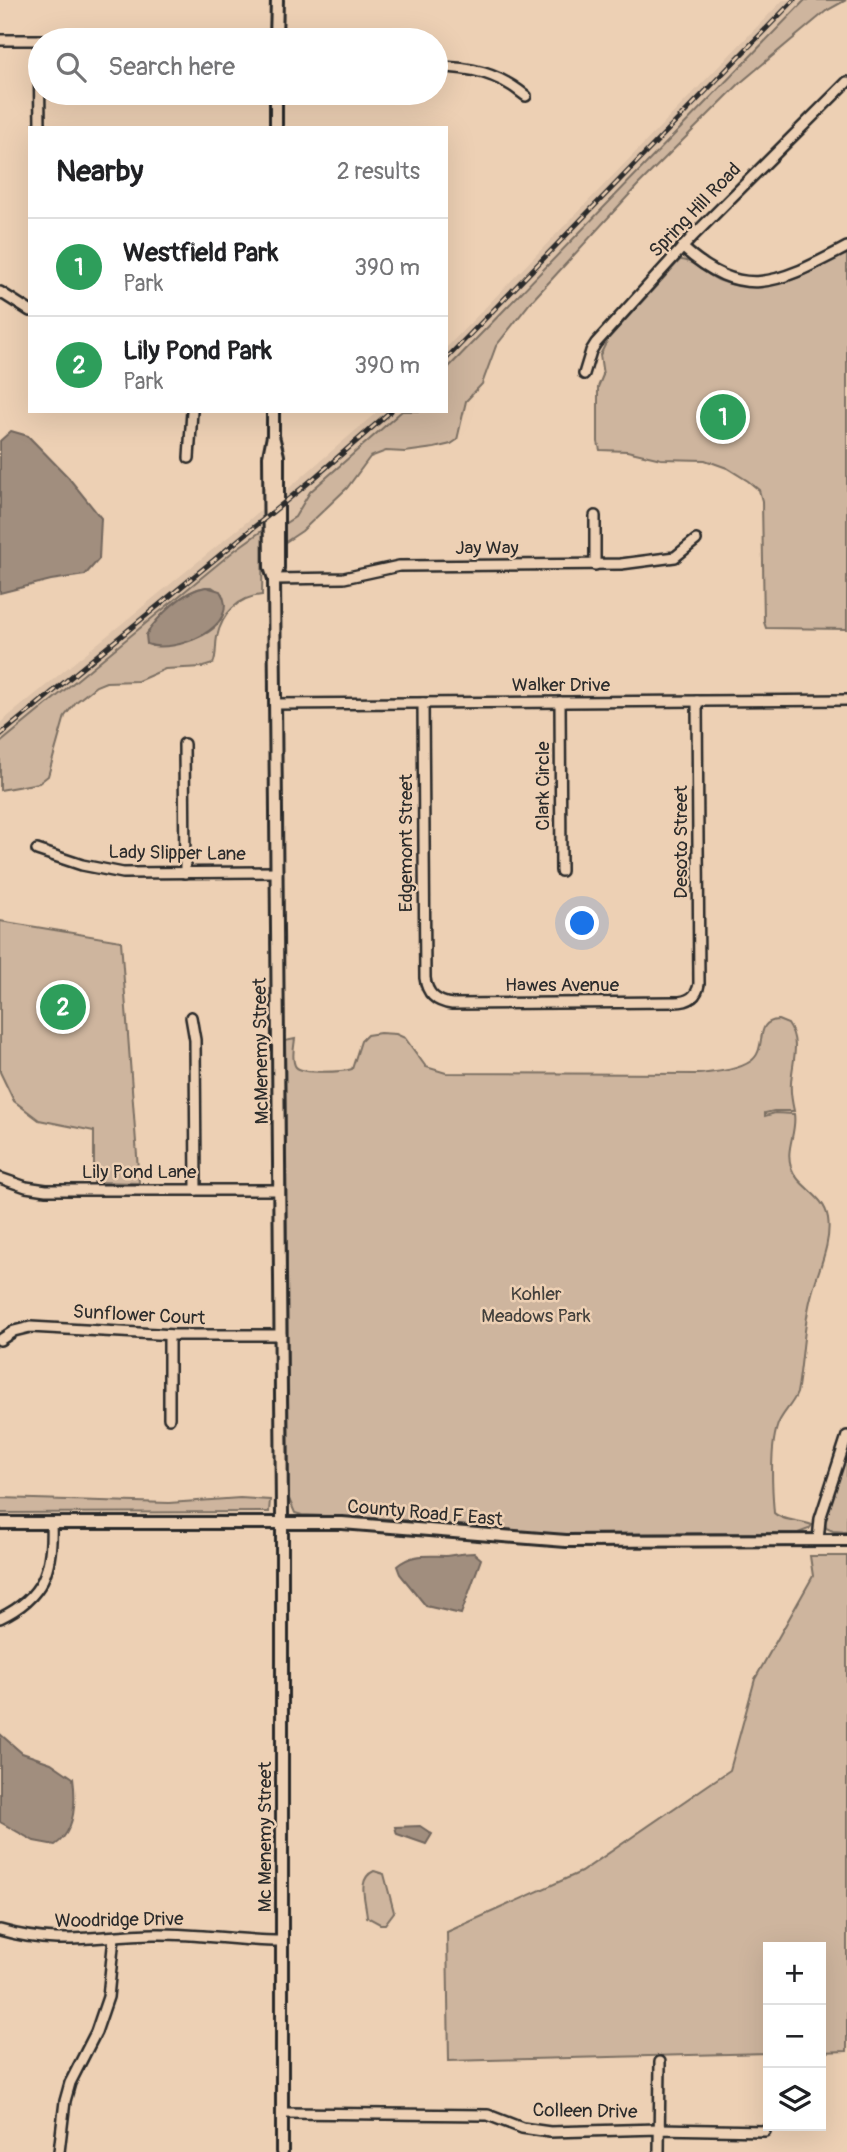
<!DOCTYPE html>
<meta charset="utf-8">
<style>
body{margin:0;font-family:Pangolin,sans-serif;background:#f2f2f2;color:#202124}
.controls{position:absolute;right:21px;bottom:21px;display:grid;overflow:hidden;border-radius:0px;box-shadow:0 7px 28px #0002}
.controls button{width:63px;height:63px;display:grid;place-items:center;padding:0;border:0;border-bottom:2px solid #e0e0e0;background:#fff;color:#202124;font:35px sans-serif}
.you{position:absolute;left:583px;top:924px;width:24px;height:24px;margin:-18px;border:5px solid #fff;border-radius:50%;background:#1a73e8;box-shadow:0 0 0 10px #1a73e833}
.badge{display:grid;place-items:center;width:46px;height:46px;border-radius:50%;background:#111827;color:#fff;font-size:23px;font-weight:700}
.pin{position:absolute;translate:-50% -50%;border:4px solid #fff;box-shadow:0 2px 7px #0006}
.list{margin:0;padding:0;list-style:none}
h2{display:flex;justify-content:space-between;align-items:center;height:91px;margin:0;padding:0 28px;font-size:30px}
h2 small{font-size:23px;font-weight:400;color:#757577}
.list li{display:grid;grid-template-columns:46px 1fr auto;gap:21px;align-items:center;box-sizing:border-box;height:98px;padding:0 28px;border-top:2px solid #e0e0e0}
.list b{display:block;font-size:26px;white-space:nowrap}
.list p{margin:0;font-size:23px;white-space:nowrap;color:#757577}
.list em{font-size:23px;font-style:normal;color:#757577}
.icon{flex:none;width:38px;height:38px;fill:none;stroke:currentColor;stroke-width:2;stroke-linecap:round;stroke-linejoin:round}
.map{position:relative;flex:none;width:847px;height:2152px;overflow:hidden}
.search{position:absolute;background:#fff;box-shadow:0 7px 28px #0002;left:28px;top:28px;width:420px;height:77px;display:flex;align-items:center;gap:18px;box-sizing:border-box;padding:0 24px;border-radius:38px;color:#757577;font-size:26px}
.panel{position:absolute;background:#fff;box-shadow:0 7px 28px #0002;left:28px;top:126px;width:420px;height:287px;border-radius:0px}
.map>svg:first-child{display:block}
.built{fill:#ddc2a9}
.green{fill:#ceb59e;stroke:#7c7064;stroke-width:2;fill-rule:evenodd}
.water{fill:#a18e7e;stroke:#72665d;stroke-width:2}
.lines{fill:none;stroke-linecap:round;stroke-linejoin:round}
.minor-casing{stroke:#2b2b2b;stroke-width:14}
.tertiary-casing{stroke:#2b2b2b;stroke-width:16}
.minor{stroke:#edd0b4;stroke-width:9}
.tertiary{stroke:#edd0b4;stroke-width:10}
.rail-casing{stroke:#2b2b2b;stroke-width:5}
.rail{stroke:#edd0b4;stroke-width:2.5;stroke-dasharray:8;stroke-linecap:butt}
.labels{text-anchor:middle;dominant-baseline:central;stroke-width:5;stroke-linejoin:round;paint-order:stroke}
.street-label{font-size:19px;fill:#2b2b2b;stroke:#edd0b4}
.park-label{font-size:19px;fill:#43403c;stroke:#edd0b4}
</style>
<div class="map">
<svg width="847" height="2152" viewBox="0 0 847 2152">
<rect width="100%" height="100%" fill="#edd0b4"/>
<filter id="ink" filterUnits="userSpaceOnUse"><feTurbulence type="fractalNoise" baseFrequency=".0143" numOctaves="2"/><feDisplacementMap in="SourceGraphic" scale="14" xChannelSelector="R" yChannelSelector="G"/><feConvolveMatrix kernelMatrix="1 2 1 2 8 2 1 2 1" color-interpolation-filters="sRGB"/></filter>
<g filter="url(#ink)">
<g class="built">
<path d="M783,0h23l-360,371v-23z"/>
<path d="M378,411h25l-92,100 -30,23v-39z"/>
<path d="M266,506v22l-266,218v-23z"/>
</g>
<g class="green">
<path d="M805,0h41l-20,11 -87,73 -101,101 -108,118 -34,43 -14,38 -16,17 -9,39 -6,4 -17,4 -29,4 -19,-1 -16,6 -23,31 -45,43 -21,14v-19l14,-9 15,-25 92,-81h44v-41z"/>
<path d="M847,254v375l-81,-1 -2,-6 -2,-121 -3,-11 -11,-9 -21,-13 -22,-8 -44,-1 -34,-8 -27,-1 -2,-8v-55l5,-12 -3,-20 8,-16 72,-79c12,-1 26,15 38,20 47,19 87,-5 129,-26z"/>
<path d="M263,530l-1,65c-24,2 -40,19 -45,42 -2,10 0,18 -4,27l-10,3 -38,2 -27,12 -32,1 -10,4 -20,16 -11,14 -17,60 -9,7 -39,7v-47l235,-193zM212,587l10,7c13,41 -40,51 -70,52l-4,-15c15,-18 39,-46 64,-44z"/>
<path d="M0,921l121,20 18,242 -45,-1v-51l-55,-11 -25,-19 -14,-29z"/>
<path d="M778,1020l10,4c13,18 4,39 3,59 -1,10 1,19 3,28h-20l-9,2v3l10,-3 19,1c3,18 -9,35 -3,53 7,21 33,27 37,51 4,26 -11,54 -17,79 -8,31 -8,64 -14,96 -5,13 -17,22 -20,34 -7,22 -5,62 -3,86 8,8 26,7 38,12l-3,4 -11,4 -244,1 -162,-15 -90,-4 -7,-2 -6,-14 -4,-458 10,-2c-1,7 -4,22 1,28 6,7 47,5 56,2l9,-28 6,-6 13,-2 16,1 9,4 21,29 20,6 252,1c16,-2 39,-3 53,-13 17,-12 2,-40 27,-41z"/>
<path d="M847,1454v78l-14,-1 -7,-3 -1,-6z"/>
<path d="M0,1498l169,5 71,-5 30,2 -1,12 -269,1z"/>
<path d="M810,1556h37v495l-26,1v-105h-53v106l-319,8 -2,-129 134,-60 149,-102 25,-91 58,-103z"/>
<path d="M374,1871l10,3 10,38 -9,12h-5l-13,-7c-1,-16 -11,-38 7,-46z"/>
</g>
<g class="water">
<path d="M11,431l17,5 40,41 33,41 -2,41 -14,16 -34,5 -51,13v-152z"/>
<path d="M206,587l14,4c24,36 -47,64 -73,53l-1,-9c12,-19 38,-45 60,-48z"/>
<path d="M474,1553l7,6 -20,55 -35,-8 -26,-32 -3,-8c15,-13 30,-10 49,-10 9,-1 18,-3 28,-3z"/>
<path d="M0,1734l22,19 29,10 22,15c3,23 3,53 -18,67l-21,-4 -34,-19z"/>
<path d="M420,1826l12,8 -6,10 -29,-10 -2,-7z"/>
</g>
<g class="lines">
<g class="minor-casing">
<g id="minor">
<path d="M0,40h118"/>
<path d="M39,40l1,88"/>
<path d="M436,67c35,0 62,6 90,29"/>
<path d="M682,247c63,57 99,34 165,0"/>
<path d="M0,292l30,19"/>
<path d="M584,374l7,-23 5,-8 97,-107 154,-154"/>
<path d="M189,458l3,-47"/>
<path d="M595,516v49"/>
<path d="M274,579l70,-1 55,-12 222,-2 54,-7 21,-17"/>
<path d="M560,702l1,169"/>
<path d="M423,703l2,275c2,16 11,24 27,26l223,-2c13,0 22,-5 24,-18l-2,-283"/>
<path d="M275,704l572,-4"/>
<path d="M184,744l1,129"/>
<path d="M37,850l45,15 41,8 154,-1"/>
<path d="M191,1017l4,23 1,150"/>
<path d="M0,1178l26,9 20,3h233"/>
<path d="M169,1335v83"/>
<path d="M0,1340l14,-9 16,-4 145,8h106"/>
<path d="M818,1540l2,-21 27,-83"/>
<path d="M0,1618c44,-21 53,-49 51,-95"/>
<path d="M0,1930c59,17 96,5 154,4 43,-1 85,7 128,7"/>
<path d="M282,2113l206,2 34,13 28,4 109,-3 106,2"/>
<path d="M59,2152l6,-51 5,-18 26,-51 12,-35 6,-60"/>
<path d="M659,2152l1,-90"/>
</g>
</g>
<g class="tertiary-casing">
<g id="tertiary">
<path d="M276,40l1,-40"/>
<path d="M276,128v-35"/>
<path d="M273,411v25l5,20v112l-4,11"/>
<path d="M273,436l-4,20 1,111 4,12 8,931v642"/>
<path d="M0,1523h342l224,18 281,-1"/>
</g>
</g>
<use href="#minor" class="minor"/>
<use href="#tertiary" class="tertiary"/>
<g class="rail-casing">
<g id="rail">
<path d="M446,359l348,-359"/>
<path d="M0,735l313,-256 78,-68"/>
</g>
</g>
<use href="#rail" class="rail"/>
</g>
</g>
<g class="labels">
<g class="street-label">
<text transform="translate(695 210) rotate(-46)">Spring Hill Road</text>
<text x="487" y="548">Jay Way</text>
<text x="561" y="685">Walker Drive</text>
<text transform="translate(543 786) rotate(-90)">Clark Circle</text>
<text transform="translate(681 842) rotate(-90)">Desoto Street</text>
<text transform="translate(406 843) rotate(-90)">Edgemont Street</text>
<text transform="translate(177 853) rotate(1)">Lady Slipper Lane</text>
<text x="562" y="985">Hawes Avenue</text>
<text transform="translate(261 1051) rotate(-91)">McMenemy Street</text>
<text x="139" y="1172">Lily Pond Lane</text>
<text transform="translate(139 1315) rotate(3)">Sunflower Court</text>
<text transform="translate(425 1513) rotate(5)">County Road F East</text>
<text transform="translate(265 1837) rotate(-90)">Mc Menemy Street</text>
<text transform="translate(119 1920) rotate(-1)">Woodridge Drive</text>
<text transform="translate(585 2111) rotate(1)">Colleen Drive</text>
</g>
<g class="park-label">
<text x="536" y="1294">Kohler<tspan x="536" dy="22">Meadows Park</tspan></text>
</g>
</g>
</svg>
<div class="controls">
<button>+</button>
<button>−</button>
<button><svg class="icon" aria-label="layers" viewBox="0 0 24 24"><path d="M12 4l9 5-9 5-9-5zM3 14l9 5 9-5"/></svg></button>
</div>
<div class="you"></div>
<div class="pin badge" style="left:723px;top:417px;background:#2e9e5b">1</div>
<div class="pin badge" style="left:63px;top:1007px;background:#2e9e5b">2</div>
<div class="search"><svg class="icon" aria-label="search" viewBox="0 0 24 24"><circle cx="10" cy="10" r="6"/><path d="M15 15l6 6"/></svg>Search here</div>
<section class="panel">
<h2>Nearby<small>2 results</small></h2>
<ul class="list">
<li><span class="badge" style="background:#2e9e5b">1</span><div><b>Westfield Park</b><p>Park</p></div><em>390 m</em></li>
<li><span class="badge" style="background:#2e9e5b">2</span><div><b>Lily Pond Park</b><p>Park</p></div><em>390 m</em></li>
</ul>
</section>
</div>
